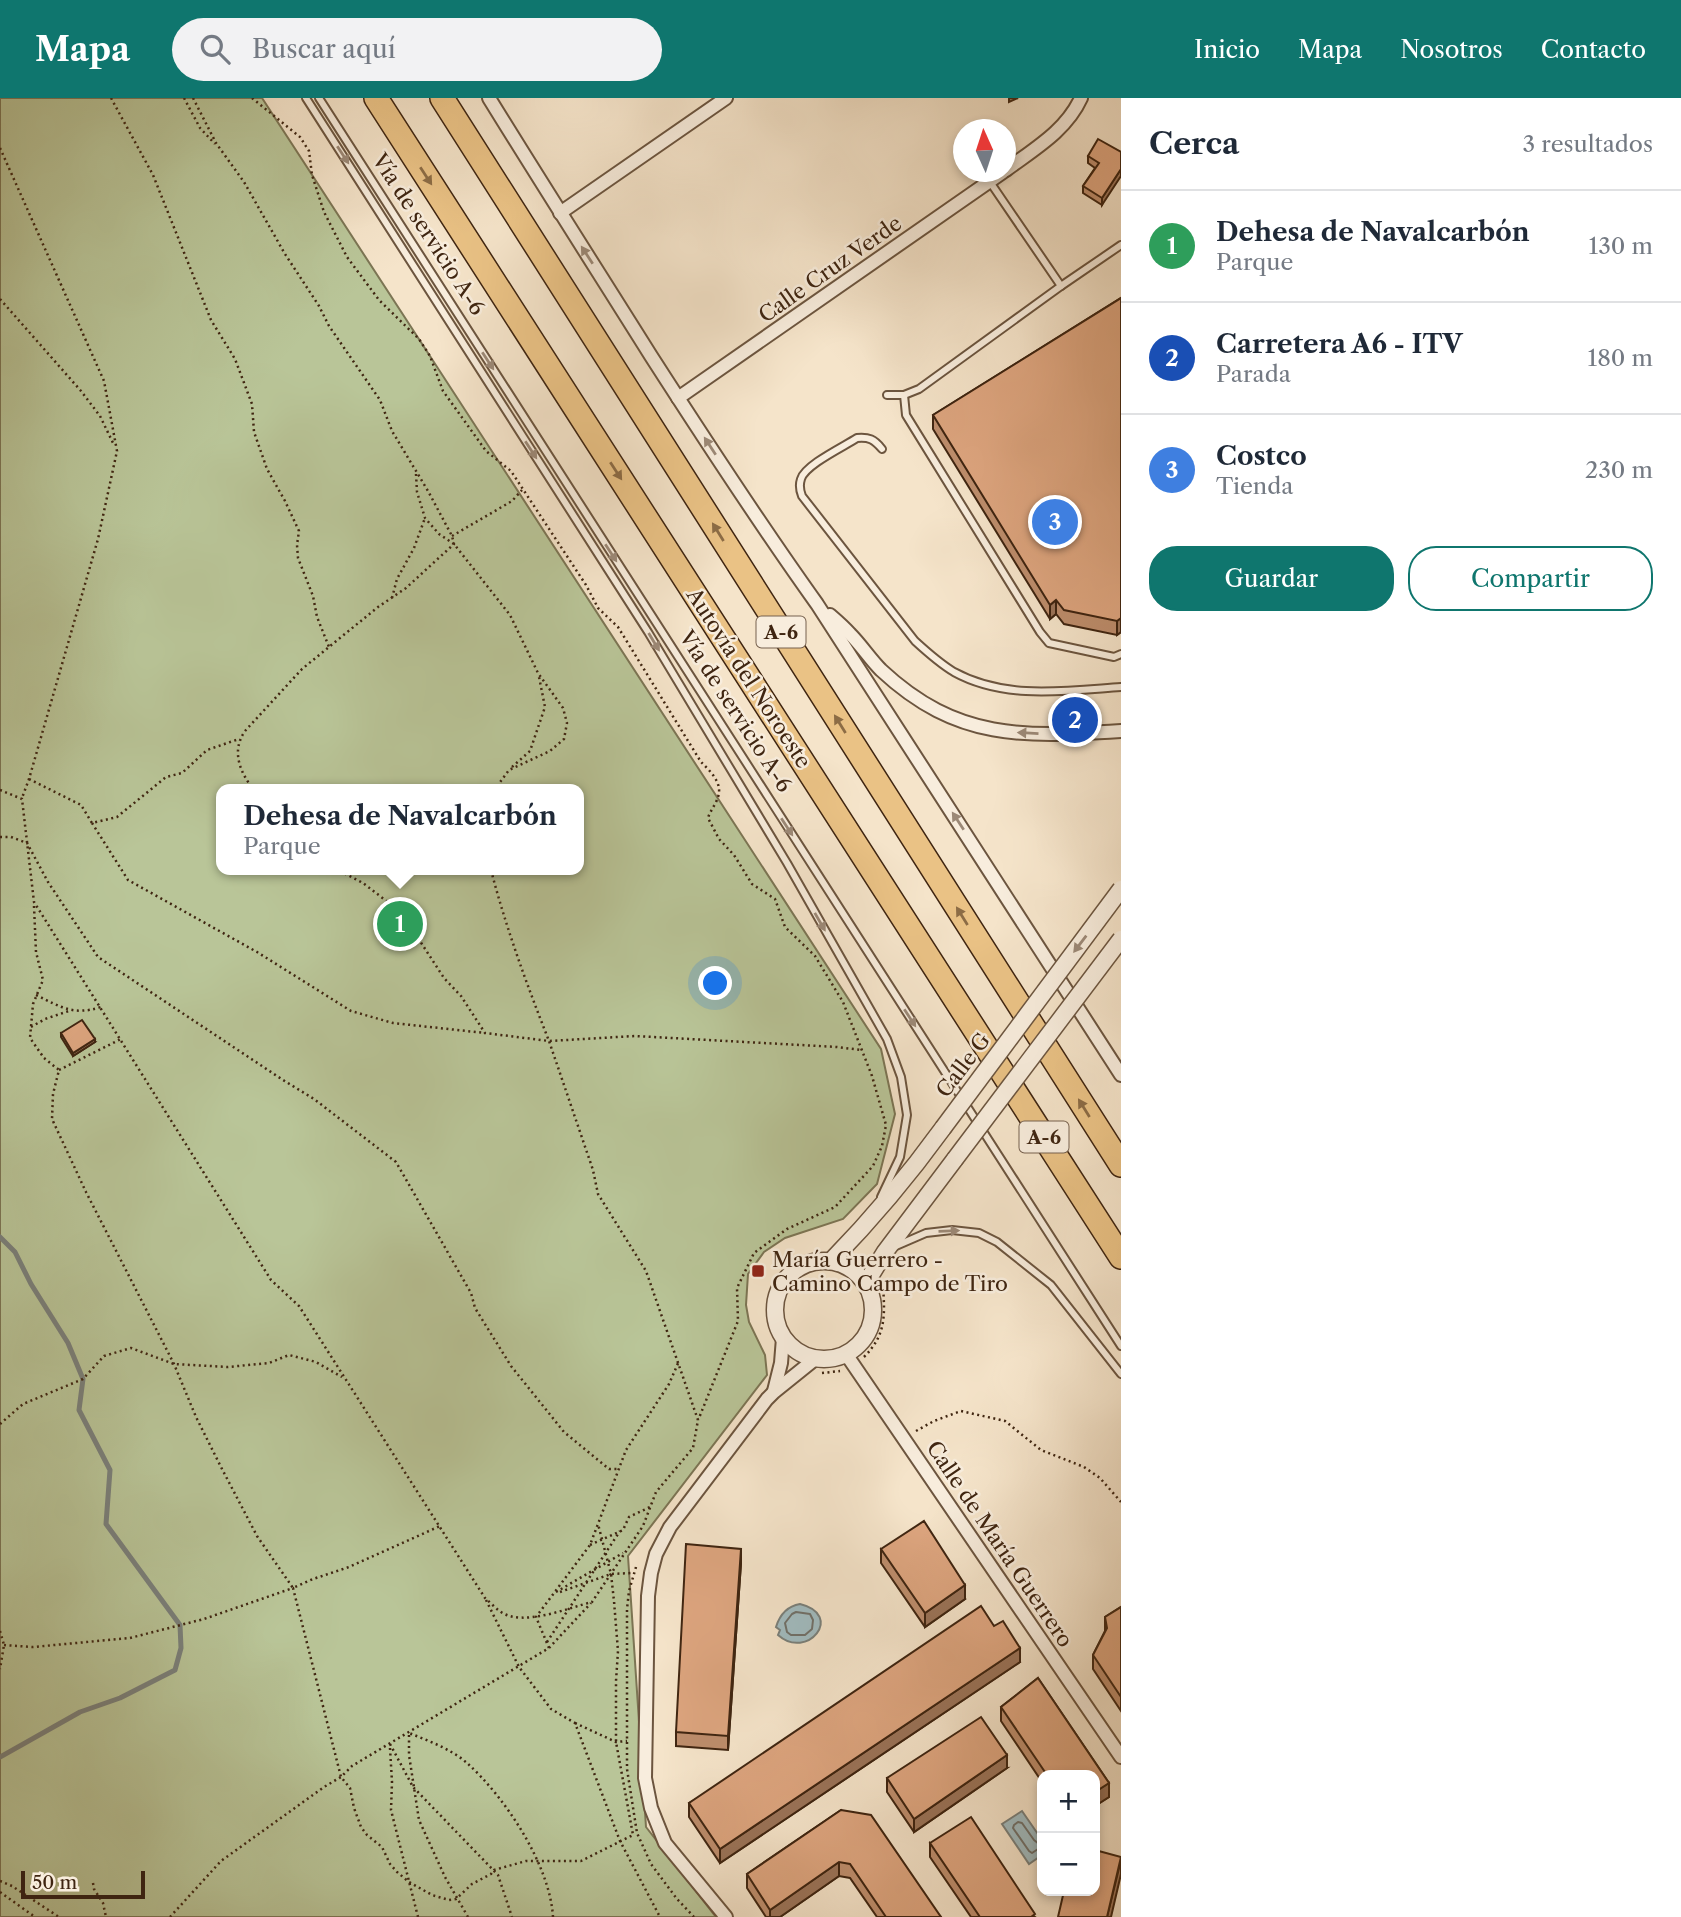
<!DOCTYPE html>
<html lang="es">
<meta charset="utf-8">
<style>
body{margin:0;font-family:"Libre Caslon Text",serif;background:#f2f2f3;color:#1f2937}
.controls{position:absolute;right:21px;bottom:21px;display:grid;overflow:hidden;border-radius:14px;box-shadow:0 4px 10px #0003}
.controls button{width:63px;height:63px;display:grid;place-items:center;padding:0;border:0;border-bottom:2px solid #e0e1e3;background:#fff;color:#1f2937;font:35px sans-serif}
.compass{position:absolute;left:953px;top:21px;width:63px;height:63px;border-radius:50%;background:#fff;box-shadow:0 4px 10px #0003;rotate:357deg}
.scale{position:absolute;left:21px;bottom:18px;width:124px;box-sizing:border-box;padding-left:7px;border:4px solid #3f2511;border-top:0;font-size:19px;line-height:24px;white-space:nowrap;color:#3f2511;-webkit-text-stroke:5px #f8eddd;paint-order:stroke}
.you{position:absolute;left:716px;top:886px;width:24px;height:24px;margin:-18px;border:5px solid #fff;border-radius:50%;background:#1a73e8;box-shadow:0 0 0 10px #1a73e833}
.badge{display:grid;place-items:center;width:46px;height:46px;border-radius:50%;background:#0f766e;color:#fff;font-size:23px;font-weight:700}
.pin{position:absolute;translate:-50% -50%;border:4px solid #fff;box-shadow:0 2px 7px #0006}
.popup{position:absolute;left:216px;top:686px;width:368px;height:91px;box-sizing:border-box;display:grid;place-content:center;border-radius:14px;background:#fff;filter:drop-shadow(0 2px 5px #0005);font-size:23px;white-space:nowrap;color:#747a83}
.popup b{font-size:26px;color:#1f2937}
.popup::after{content:'';position:absolute;left:50%;top:100%;margin-left:-14px;border:14px solid transparent;border-top-color:#fff}
.list{margin:0;padding:0;list-style:none}
h2{display:flex;justify-content:space-between;align-items:center;height:91px;margin:0;padding:0 28px;font-size:30px}
h2 small{font-size:23px;font-weight:400;color:#747a83}
.list li{display:grid;grid-template-columns:46px 1fr auto;gap:21px;align-items:center;box-sizing:border-box;height:112px;padding:0 28px;border-top:2px solid #e0e1e3}
.list b{display:block;font-size:26px;white-space:nowrap}
.list p{margin:0;font-size:23px;white-space:nowrap;color:#747a83}
.list em{font-size:23px;font-style:normal;color:#747a83}
.actions{display:flex;gap:14px;padding:21px 28px}
.actions a{flex:1;padding:16px 0;border:2px solid #0f766e;border-radius:28px;text-align:center;font-size:24px;color:#0f766e}
.actions .main{background:#0f766e;color:#fff}
.icon{flex:none;width:38px;height:38px;fill:none;stroke:currentColor;stroke-width:2;stroke-linecap:round;stroke-linejoin:round}
.map{position:relative;flex:none;width:1121px;height:1819px;overflow:hidden}
header{display:flex;align-items:center;gap:42px;box-sizing:border-box;height:98px;padding:0 35px;background:#0f766e;color:#fff}
header strong{font-size:33px}
nav{display:flex;gap:38px;margin-inline-start:auto;font-size:24px}
.search{width:490px;height:63px;background:#f2f2f3;display:flex;align-items:center;gap:18px;box-sizing:border-box;padding:0 24px;border-radius:38px;color:#747a83;font-size:26px}
main{display:flex}
aside{flex:1;background:#fff}
.map>svg:first-child{display:block}
.green{fill:#b9c598;stroke:#7c7554;stroke-width:2;fill-rule:evenodd}
.water{fill:#a1bcc1;stroke:#7a807b;stroke-width:2}
.lines{fill:none;stroke-linecap:round;stroke-linejoin:round}
.shore{stroke:#707069;stroke-width:2}
.stream{stroke:#7a807b;stroke-width:5}
.service-casing{stroke:#6c553f;stroke-width:10}
.minor-casing{stroke:#6c553f;stroke-width:16}
.tertiary-casing{stroke:#6c553f;stroke-width:19}
.motorway-casing{stroke:#3f2511;stroke-width:26}
.path{stroke:#3f2511;stroke-width:2.5;stroke-dasharray:2 3.5;stroke-linecap:butt}
.service{stroke:#f8eddd;stroke-width:6}
.minor{stroke:#f8eddd;stroke-width:12}
.tertiary{stroke:#f8eddd;stroke-width:16}
.motorway{stroke:#eac285;stroke-width:23}
.tertiary-bridge-casing{stroke:#6c553f;stroke-width:19;stroke-linecap:butt}
.tertiary-bridge{stroke:#f8eddd;stroke-width:16}
.wall{fill:#be8e6d;stroke:#3f2511;stroke-width:2}
.shaded-wall{fill:#9b7459;stroke:#3f2511;stroke-width:2}
.building{fill:#dda57f;stroke:#3f2511;stroke-width:2}
.oneway{fill:#9c8977}
.oneway2{fill:#8c6c45}
.poi-dot{fill:#8f2418;stroke:#f8eddd;stroke-width:2.5}
.labels{text-anchor:middle;dominant-baseline:central;stroke-width:5;stroke-linejoin:round;paint-order:stroke}
.shield{fill:#f8eddd;stroke:#76614e;stroke-width:2}
.shield-label{font-size:19px;font-weight:bold;fill:#3f2511}
.street-label{font-size:21px;fill:#3f2511;stroke:#f8eddd}
.poi-label{font-size:21px;fill:#3f2511;stroke:#f8eddd;text-anchor:start}
</style>
<header>
<strong>Mapa</strong>
<div class="search"><svg class="icon" aria-label="search" viewBox="0 0 24 24"><circle cx="10" cy="10" r="6"/><path d="M15 15l6 6"/></svg>Buscar aquí</div>
<nav><a>Inicio</a><a>Mapa</a><a>Nosotros</a><a>Contacto</a></nav>
</header>
<main>
<div class="map">
<svg width="1121" height="1819" viewBox="0 0 1121 1819">
<rect width="100%" height="100%" fill="#f5e4ca"/>
<filter id="stains"><feTurbulence type="fractalNoise" baseFrequency=".00286" numOctaves="4"/><feColorMatrix values="0 0 0 0 .2 0 0 0 0 .09 0 0 0 0 .02 0 0 0 .5 -.17"/></filter>
<radialGradient id="worn" r=".72"><stop offset=".6" stop-color="#630" stop-opacity="0"/><stop offset="1" stop-color="#630" stop-opacity=".3"/></radialGradient>
<path class="green" d="M0,0h262l619,951 14,65 -18,70 -34,35 -58,19 -21,14 -16,22 -2,31 3,17 16,33 2,20 -139,181 18,271 70,90h-716zM222,691h356v81h-356z"/>
<g class="water">
<path d="M800,1506c45,11 7,57 -22,31l2,-5 -4,-3c4,-13 12,-21 24,-23z"/>
<path d="M1022,1713l20,29v15l-13,9 -27,-40z"/>
</g>
<g class="lines">
<g class="shore">
<path d="M796,1514l14,2 3,6 -1,9 -7,6h-14l-4,-3 -2,-9 7,-9z"/>
<path d="M1018,1724l4,1 12,17 5,4 -1,5 -6,4 -3,-2 -16,-23 1,-3z"/>
</g>
<path class="stream" d="M0,1139l15,15 16,32 37,59 15,36 -4,31 31,60 -4,54 74,101 1,23 -6,22 -55,28 -40,14 -80,45"/>
<g class="service-casing">
<g id="service">
<path d="M306,0l342,534 139,231 100,176 14,38 6,38 -7,42 -19,40"/>
<path d="M319,0l802,1248"/>
<path d="M990,84l71,104"/>
<path d="M887,297h17l15,-6 142,-103 60,-41"/>
<path d="M904,297l2,20 134,217 9,11 65,14 7,-3"/>
<path d="M882,351c-8,-10 -13,-12 -25,-11 -14,9 -52,27 -56,41 -2,6 -1,12 1,17l113,145c12,11 24,22 39,31 51,28 111,19 167,15"/>
<path d="M896,1148l30,-13 26,-3 27,3 18,9 54,43 70,89"/>
</g>
</g>
<g class="minor-casing">
<g id="minor">
<path d="M489,0c53,86 108,172 162,258 54,84 108,167 166,248l304,471"/>
<path d="M1006,72c28,-21 60,-39 75,-72"/>
<path d="M560,115l166,-115"/>
<path d="M678,300l325,-226"/>
<path d="M830,517c7,6 14,12 20,19 11,11 20,25 31,36 76,71 143,67 240,61"/>
<path d="M846,1256l275,403"/>
<path d="M774,1293l7,-28 2,-25"/>
<path d="M726,1819l-61,-74 -14,-35 -6,-30 3,-182 3,-23 5,-19 14,-27 97,-128 7,-7 41,-33"/>
</g>
</g>
<g class="tertiary-casing">
<g id="tertiary">
<circle cx="824" cy="1212" r="49"/>
<path d="M831,1163c41,-42 78,-86 112,-133"/>
<path d="M866,1185l19,-31 70,-93"/>
</g>
</g>
<g class="motorway-casing">
<g id="motorway">
<path d="M376,0l745,1159"/>
<path d="M442,0l679,1067"/>
</g>
</g>
<g class="path">
<path d="M111,0l42,77 58,145 24,39 17,45 2,28 13,37 18,32 14,30 -2,14 1,13 15,38 4,21 12,30"/>
<path d="M184,0l16,30 15,16"/>
<path d="M193,0l23,45 28,39 41,72 34,52 10,20 51,74 12,31 36,60 24,45 2,8 -48,44 -28,19 -76,62 -57,62c-14,20 -5,41 8,58"/>
<path d="M252,0l48,39 9,14 3,24 12,37 23,45 32,43 40,39 11,17 13,35 43,60 25,20 75,114 12,23 20,19 83,135c9,9 22,21 17,35 -2,7 -8,14 -10,21l11,21 15,16 18,29 23,15 10,28 30,29 28,46 29,74 14,49 -4,21 -9,20 -38,41 -48,22 -33,24 -17,35 1,33 -39,97"/>
<path d="M0,50l104,233 13,70 -19,88 -69,240 -7,19"/>
<path d="M0,201l81,92 19,25 14,29"/>
<path d="M416,376l1,18 8,26 14,16 15,10 56,71 28,58 25,35 4,15 -3,16 -14,12 -41,19 -14,19"/>
<path d="M452,438l60,-35 10,-11"/>
<path d="M392,500l5,-19 17,-31 11,-30"/>
<path d="M512,669l18,-16 15,-44 -6,-30"/>
<path d="M29,681l52,26 11,18 25,-6 49,-40 16,-4 25,-23 32,-11"/>
<path d="M0,692l22,9 12,103 237,378 28,26 186,292c5,4 10,10 16,14 22,15 67,-4 91,-10l51,-76 13,-34 37,-44 5,-28 -52,-149 -48,-77 -5,-24 -44,-129 -64,-8 -24,-37 -17,-18 -26,-40 -29,-35 -26,-20 -25,-13"/>
<path d="M92,725l36,57 129,72 94,59 42,12 92,10"/>
<path d="M0,739h11l16,6 21,39 50,75 185,123 31,19 82,63 75,131 4,15 36,58 53,66 45,37h10"/>
<path d="M491,772c15,58 36,115 58,171l86,-5 202,11 24,3"/>
<path d="M34,808l2,46 7,28 -10,24 -3,34 14,20 15,12 -6,24 -1,25 34,73 88,172 22,53 26,52 35,67 36,52 20,-9 36,-12 91,-41"/>
<path d="M36,897c25,12 37,21 65,12"/>
<path d="M31,929l14,-8 24,-8"/>
<path d="M59,972l62,-31"/>
<path d="M864,1259c22,-22 21,-41 19,-71"/>
<path d="M822,1275l18,-2"/>
<path d="M0,1326l23,-20 60,-25 21,-23 27,-8 43,16 54,3 41,-4 20,-8 27,7 26,15"/>
<path d="M916,1333l18,-10 27,-10 44,10 36,29 43,17 16,11 21,24"/>
<path d="M590,1447l33,-15 6,-13 21,-10"/>
<path d="M636,1469l-7,24 -2,18v160l10,64 14,31 26,35 17,18"/>
<path d="M556,1494l67,-39"/>
<path d="M560,1494l51,-18 22,-1"/>
<path d="M486,1502l33,67 32,42 24,14 45,118 40,76"/>
<path d="M0,1533l4,14 -4,24"/>
<path d="M547,1544l73,-111"/>
<path d="M4,1547l29,2 97,-9 74,-19 89,-31 48,189 9,11 4,20 7,19 6,8 15,12 8,17 7,8 12,10 23,13 17,5 7,-1 16,-15 19,-10 3,-4 32,-9h55l52,-26 -17,-93v-61l2,-30 -4,-50 -3,-27 -13,-50"/>
<path d="M549,1550l-13,-31 54,-72 36,-95 43,-66 10,-23"/>
<path d="M575,1625l41,19 11,-1"/>
<path d="M390,1646l23,43 85,88 14,42"/>
<path d="M390,1650l2,34 -1,28 27,107"/>
<path d="M0,1783l12,5 47,31"/>
<path d="M93,1785l1,6 9,14 3,14"/>
<path d="M0,1794l35,25"/>
<path d="M170,1819l51,-56 103,-74 17,-10 11,-11 197,-118 42,-45"/>
<path d="M468,1819l-23,-40 -26,-57 -10,-65v-22c20,8 42,16 58,30 38,34 83,102 86,154"/>
</g>
<use href="#service" class="service"/>
<use href="#minor" class="minor"/>
<use href="#tertiary" class="tertiary"/>
<use href="#motorway" class="motorway"/>
<g class="tertiary-bridge-casing">
<g id="tertiary-bridge">
<path d="M943,1030l178,-239"/>
<path d="M955,1061l166,-220"/>
</g>
</g>
<use href="#tertiary-bridge" class="tertiary-bridge"/>
</g>
<g class="wall">
<path d="M1121,54l-19,53 -19,-12v-7l12,-18 -7,-5v-7z"/>
<path d="M1121,200v334l-4,3 -53,-11 -8,-10 -6,5 -117,-190v-14z"/>
<path d="M61,935l34,9 -22,14 -12,-19z"/>
<path d="M881,1451l84,50 -40,28 -44,-64z"/>
<path d="M741,1465l-13,187 -52,-4v-14z"/>
<path d="M1121,1509v104l-28,-42v-14l12,-24v-14z"/>
<path d="M994,1528l26,36 -300,201 -31,-46v-14z"/>
<path d="M1038,1580l71,105v14l-14,9v-31h-53v7l-41,-61v-14z"/>
<path d="M1007,1670l-93,64 -27,-40v-14z"/>
<path d="M841,1712l100,107h-64l-27,-39 -11,-2 -59,41h-14l-19,-29v-14z"/>
<path d="M930,1745l105,74h-64l-41,-60z"/>
</g>
<g class="shaded-wall">
<path d="M1009,0h9l-9,4z"/>
<path d="M1121,71v7l-19,29v-7z"/>
<path d="M1056,502v14l-6,5v-14z"/>
<path d="M1121,520v14l-4,3v-14z"/>
<path d="M95,941v3l-22,14v-3z"/>
<path d="M741,1451v14l-13,187v-14z"/>
<path d="M965,1487v14l-40,28v-14z"/>
<path d="M1020,1550v14l-300,201v-14z"/>
<path d="M1007,1657v13l-93,64v-13z"/>
<path d="M1109,1685v14l-14,9v-14z"/>
<path d="M1121,1762v14l-10,43h-4z"/>
<path d="M839,1764v14l-59,41h-10v-7z"/>
</g>
<g class="building">
<path d="M1098,41l23,13v17l-19,29 -19,-12 16,-23 -11,-7z"/>
<path d="M1121,200v320l-4,3 -53,-11 -8,-10 -6,5 -117,-190z"/>
<path d="M82,922l13,19 -22,14 -12,-20z"/>
<path d="M924,1423l41,64 -40,28 -44,-64z"/>
<path d="M686,1446l55,5 -13,187 -52,-4z"/>
<path d="M981,1508l13,20 9,-5 17,27 -300,201 -31,-46z"/>
<path d="M1121,1509v90l-28,-42 14,-27 -2,-11z"/>
<path d="M1038,1580l71,105 -14,9v-17h-48l-46,-68z"/>
<path d="M981,1619l26,38 -93,64 -27,-41z"/>
<path d="M841,1712l30,5 70,102h-55l-36,-53 -11,-2 -69,48 -23,-36z"/>
<path d="M971,1719l64,97 -4,3h-51l-50,-74z"/>
<path d="M1095,1752l26,7 -14,60h-49l6,-26h31z"/>
</g>
<defs><path id="oneway-solid" d="M-6-.8H1V-3.2L6.5 0L1 3.2V.8H-6Z" transform="scale(1.75)"/></defs>
<g class="oneway">
<use href="#oneway-solid" transform="translate(343 57) rotate(57)"/>
<use href="#oneway-solid" transform="translate(587 157) rotate(-123)"/>
<use href="#oneway-solid" transform="translate(488 263) rotate(57)"/>
<use href="#oneway-solid" transform="translate(710 348) rotate(-123)"/>
<use href="#oneway-solid" transform="translate(531 352) rotate(57)"/>
<use href="#oneway-solid" transform="translate(611 455) rotate(57)"/>
<use href="#oneway-solid" transform="translate(654 544) rotate(59)"/>
<use href="#oneway-solid" transform="translate(1028 635) rotate(-177)"/>
<use href="#oneway-solid" transform="translate(958 723) rotate(-123)"/>
<use href="#oneway-solid" transform="translate(787 729) rotate(57)"/>
<use href="#oneway-solid" transform="translate(820 824) rotate(60)"/>
<use href="#oneway-solid" transform="translate(1080 846) rotate(127)"/>
<use href="#oneway-solid" transform="translate(910 920) rotate(57)"/>
<use href="#oneway-solid" transform="translate(949 1133) rotate(-2)"/>
</g>
<g class="oneway2">
<use href="#oneway-solid" transform="translate(426 78) rotate(57)"/>
<use href="#oneway-solid" transform="translate(616 373) rotate(57)"/>
<use href="#oneway-solid" transform="translate(718 434) rotate(-122)"/>
<use href="#oneway-solid" transform="translate(840 626) rotate(-122)"/>
<use href="#oneway-solid" transform="translate(962 818) rotate(-122)"/>
<use href="#oneway-solid" transform="translate(1084 1010) rotate(-122)"/>
</g>
<rect class="poi-dot" x="751" y="1166" width="14" height="14" rx="3.5"/>
<g class="labels">
<g class="shield">
<rect x="756.5" y="518.5" width="49" height="31" rx="5"/>
<rect x="1019.5" y="1023.5" width="49" height="31" rx="5"/>
</g>
<g class="shield-label">
<text x="781" y="534">A-6</text>
<text x="1044" y="1039">A-6</text>
</g>
<g class="street-label">
<text transform="translate(429 136) rotate(57)">Vía de servicio A-6</text>
<text transform="translate(830 171) rotate(-35)">Calle Cruz Verde</text>
<text transform="translate(749 580) rotate(57)">Autovía del Noroeste</text>
<text transform="translate(736 613) rotate(57)">Vía de servicio A-6</text>
<text transform="translate(963 967) rotate(-53)">Calle G</text>
<text transform="translate(1000 1446) rotate(56)">Calle de María Guerrero</text>
</g>
<g class="poi-label">
<text x="772" y="1161">María Guerrero -<tspan x="772" dy="24">Camino Campo de Tiro</tspan></text>
</g>
</g>
<rect width="100%" height="100%" filter="url(#stains)"/>
<rect width="100%" height="100%" fill="url(#worn)"/>
</svg>
<div class="controls">
<button>+</button>
<button>−</button>
</div>
<svg class="compass" viewBox="-18 -18 36 36"><path d="M0-13l5 13h-10z" fill="#e53935"/><path d="M0 13l5-13h-10z" fill="#747a83"/></svg>
<div class="scale">50 m</div>
<div class="you"></div>
<div class="pin badge" style="left:400px;top:826px;background:#2e9e5b">1</div>
<div class="popup"><b>Dehesa de Navalcarbón</b>Parque</div>
<div class="pin badge" style="left:1075px;top:622px;background:#1a4fb4">2</div>
<div class="pin badge" style="left:1055px;top:424px;background:#3f7fe0">3</div>
</div>
<aside>
<h2>Cerca<small>3 resultados</small></h2>
<ul class="list">
<li><span class="badge" style="background:#2e9e5b">1</span><div><b>Dehesa de Navalcarbón</b><p>Parque</p></div><em>130 m</em></li>
<li><span class="badge" style="background:#1a4fb4">2</span><div><b>Carretera A6 - ITV</b><p>Parada</p></div><em>180 m</em></li>
<li><span class="badge" style="background:#3f7fe0">3</span><div><b>Costco</b><p>Tienda</p></div><em>230 m</em></li>
</ul>
<div class="actions"><a class="main">Guardar</a><a>Compartir</a></div>
</aside>
</main>
